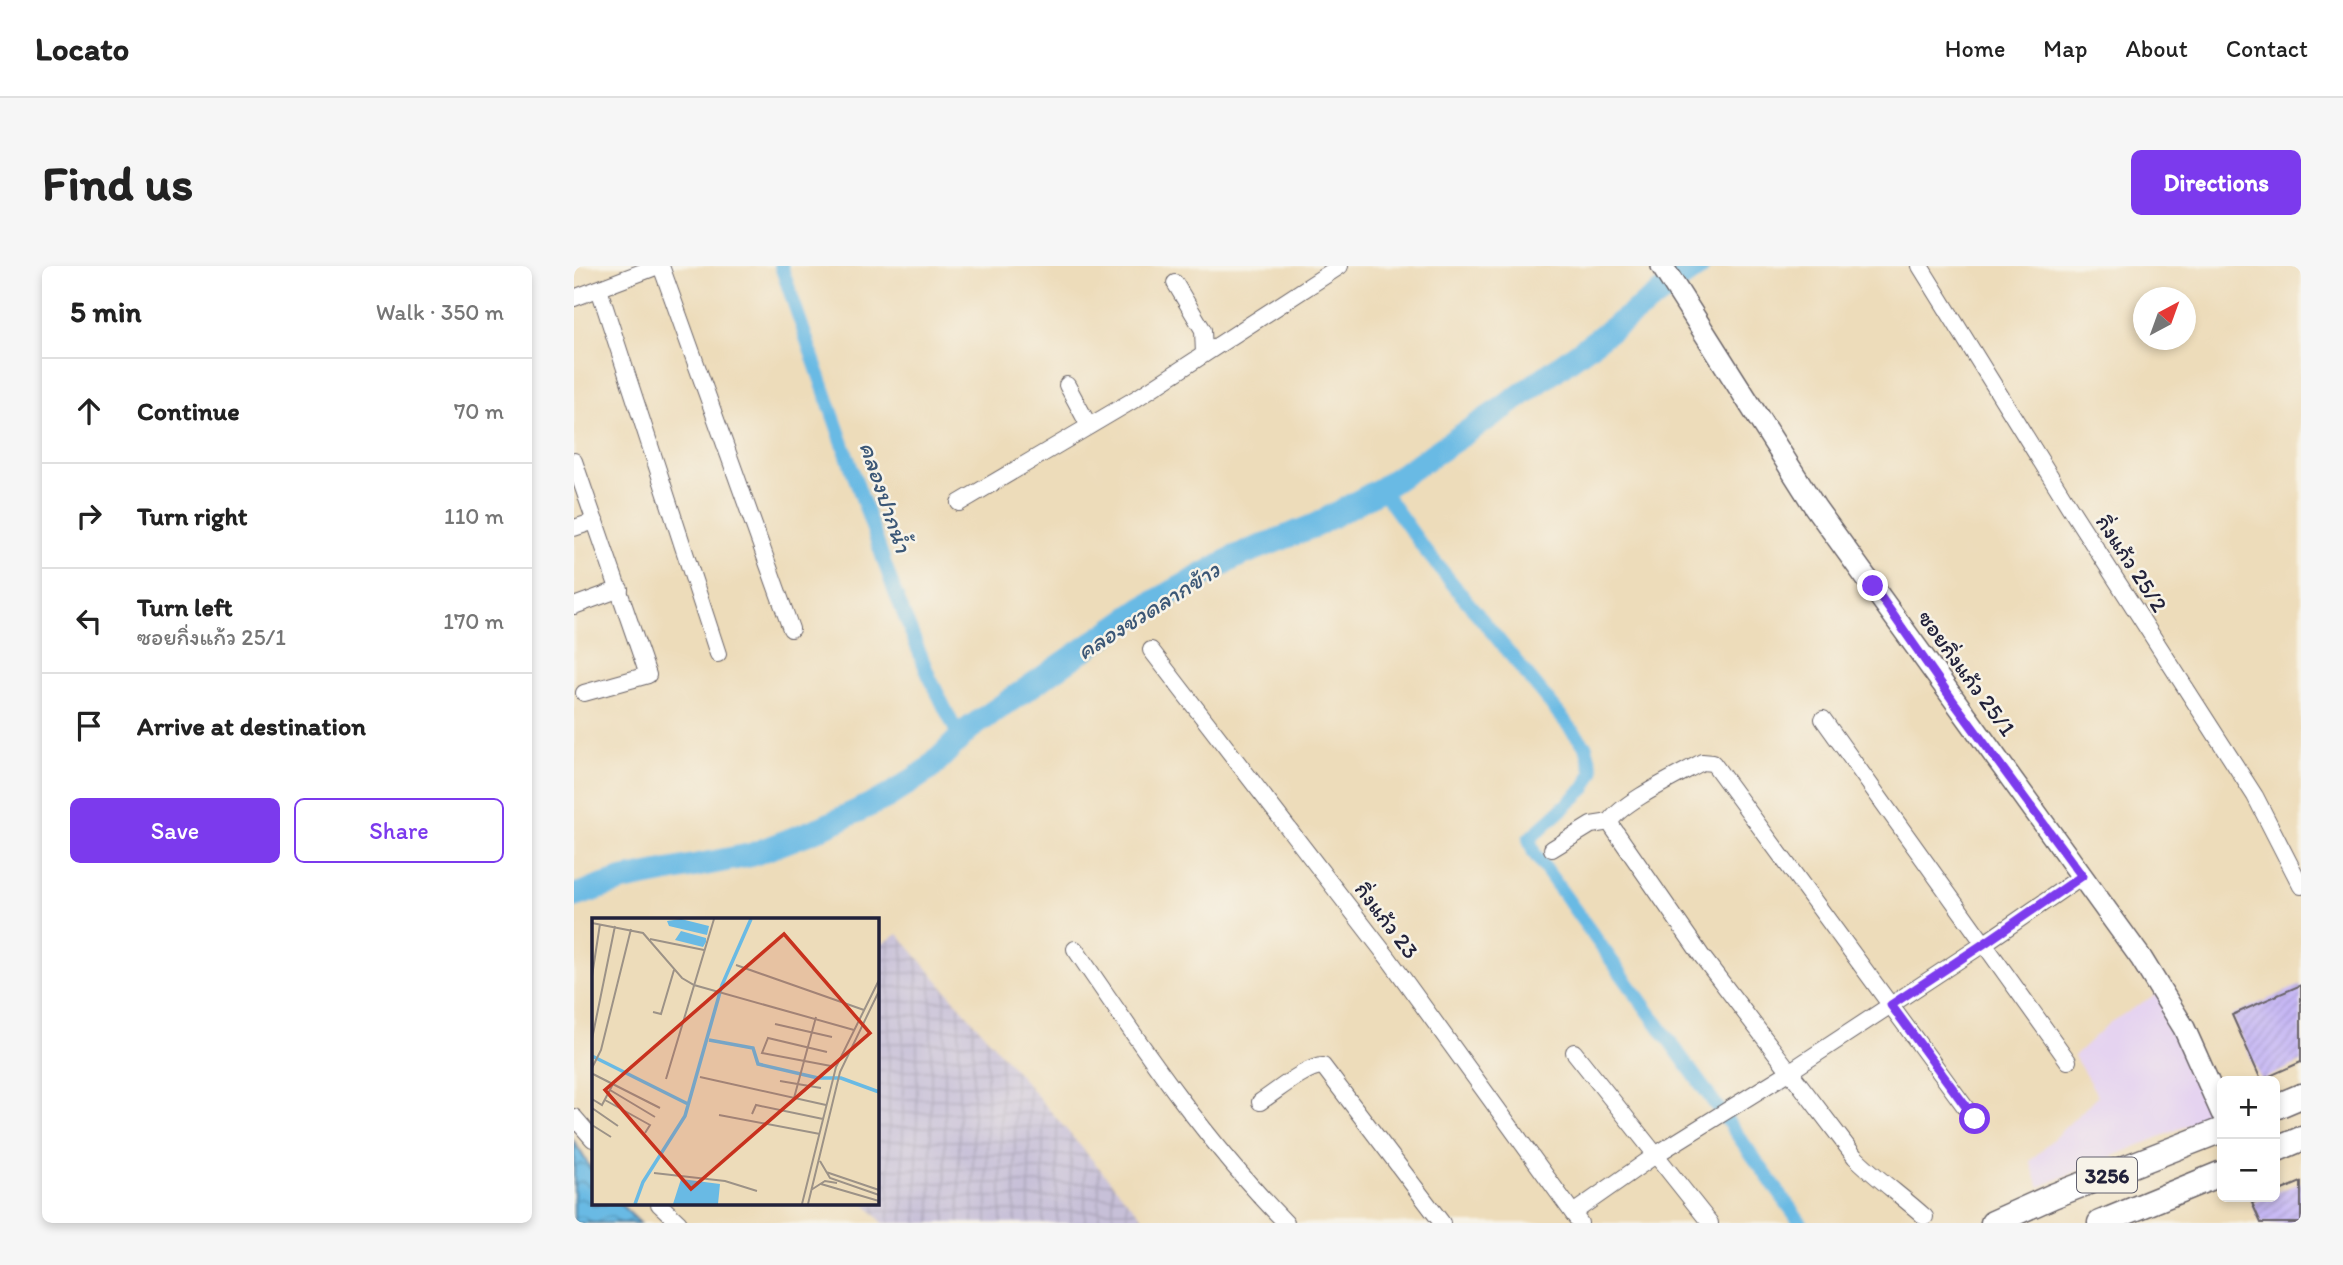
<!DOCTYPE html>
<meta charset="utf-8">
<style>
body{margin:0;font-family:Itim,"Playpen Sans Thai",sans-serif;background:#f6f6f6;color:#222}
.controls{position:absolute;right:21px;bottom:21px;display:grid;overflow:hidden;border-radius:10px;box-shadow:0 4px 10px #0003}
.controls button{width:63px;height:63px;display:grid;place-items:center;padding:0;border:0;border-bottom:2px solid #e0e0e0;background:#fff;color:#222;font:35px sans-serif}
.compass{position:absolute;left:1559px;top:21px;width:63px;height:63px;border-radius:50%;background:#fff;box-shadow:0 4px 10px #0003;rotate:41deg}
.stop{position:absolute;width:21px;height:21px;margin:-16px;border:5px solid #7c3aed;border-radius:50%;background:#fff}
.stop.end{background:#7c3aed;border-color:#fff;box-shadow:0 2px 7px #0008}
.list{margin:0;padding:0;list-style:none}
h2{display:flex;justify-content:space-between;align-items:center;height:91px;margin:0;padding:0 28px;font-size:30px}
h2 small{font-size:23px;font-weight:400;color:#767676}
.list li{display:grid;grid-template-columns:46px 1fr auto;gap:21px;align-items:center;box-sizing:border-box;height:105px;padding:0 28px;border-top:2px solid #e0e0e0}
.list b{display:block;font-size:26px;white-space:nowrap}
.list p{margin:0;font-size:23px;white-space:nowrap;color:#767676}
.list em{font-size:23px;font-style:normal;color:#767676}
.actions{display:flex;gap:14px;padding:21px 28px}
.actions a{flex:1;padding:16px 0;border:2px solid #7c3aed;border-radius:10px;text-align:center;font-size:24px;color:#7c3aed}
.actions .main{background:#7c3aed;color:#fff}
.icon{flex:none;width:38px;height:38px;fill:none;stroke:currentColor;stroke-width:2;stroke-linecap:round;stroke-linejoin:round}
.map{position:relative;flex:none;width:1727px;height:957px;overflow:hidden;border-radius:10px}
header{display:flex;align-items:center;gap:42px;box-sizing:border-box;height:98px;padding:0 35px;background:#fff;border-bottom:2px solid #e0e0e0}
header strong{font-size:33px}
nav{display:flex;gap:38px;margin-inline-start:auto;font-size:24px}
.intro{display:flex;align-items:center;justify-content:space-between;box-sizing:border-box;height:168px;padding:0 42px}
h1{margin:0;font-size:49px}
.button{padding:18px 32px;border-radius:10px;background:#7c3aed;color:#fff;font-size:24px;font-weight:700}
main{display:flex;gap:42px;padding:0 42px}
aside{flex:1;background:#fff;border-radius:10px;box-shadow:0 4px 10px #0003}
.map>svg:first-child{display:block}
.built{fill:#e5d3f0}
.industrial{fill:url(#industrial-grid)}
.water{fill:url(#water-waves);stroke:#466e90;stroke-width:2}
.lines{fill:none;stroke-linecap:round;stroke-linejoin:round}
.canal{stroke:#69bae4;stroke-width:14}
.river{stroke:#69bae4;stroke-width:24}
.building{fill:url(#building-hatch)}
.street-casing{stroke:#696367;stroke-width:18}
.secondary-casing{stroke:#696367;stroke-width:24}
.primary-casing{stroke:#696367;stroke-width:27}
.street{stroke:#fff;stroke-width:16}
.secondary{stroke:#fff;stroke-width:21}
.primary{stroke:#fff;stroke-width:24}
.route{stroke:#7c3aed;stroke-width:9}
.labels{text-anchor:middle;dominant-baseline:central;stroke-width:5;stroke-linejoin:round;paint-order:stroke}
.shield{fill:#f7f3e8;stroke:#62616f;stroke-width:2}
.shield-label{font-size:21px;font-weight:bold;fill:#22223b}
.street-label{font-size:23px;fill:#22223b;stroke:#f7f3e8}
.water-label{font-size:24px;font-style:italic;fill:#3b5776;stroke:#f7f3e8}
.inset-river{fill:none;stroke:#69bae4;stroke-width:3.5}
.inset-road{fill:none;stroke:#9c9287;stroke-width:2}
.view{fill:#c8321e;fill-opacity:0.15;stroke:#c8321e;stroke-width:3.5}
.inset-edge{fill:none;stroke:#22223b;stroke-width:3.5}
</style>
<header>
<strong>Locato</strong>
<nav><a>Home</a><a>Map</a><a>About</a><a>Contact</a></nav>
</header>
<div class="intro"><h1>Find us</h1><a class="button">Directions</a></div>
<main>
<aside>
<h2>5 min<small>Walk · 350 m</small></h2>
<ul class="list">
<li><svg class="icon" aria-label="ahead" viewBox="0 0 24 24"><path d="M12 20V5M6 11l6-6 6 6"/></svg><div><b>Continue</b></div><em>70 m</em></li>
<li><svg class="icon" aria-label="right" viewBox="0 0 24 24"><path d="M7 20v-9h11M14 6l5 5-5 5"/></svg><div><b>Turn right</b></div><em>110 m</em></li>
<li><svg class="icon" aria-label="left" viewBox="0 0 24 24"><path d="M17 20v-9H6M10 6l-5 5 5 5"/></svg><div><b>Turn left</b><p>ซอยกิ่งแก้ว 25/1</p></div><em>170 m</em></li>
<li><svg class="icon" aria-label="arrive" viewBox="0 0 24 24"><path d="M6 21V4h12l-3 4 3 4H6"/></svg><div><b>Arrive at destination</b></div></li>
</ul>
<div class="actions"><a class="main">Save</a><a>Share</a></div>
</aside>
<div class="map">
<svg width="1727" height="957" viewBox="0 0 1727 957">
<defs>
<pattern id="industrial-grid" width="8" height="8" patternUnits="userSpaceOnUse" patternTransform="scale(1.75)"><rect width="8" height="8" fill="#c7c0d8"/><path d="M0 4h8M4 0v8" fill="none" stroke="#aba5ba"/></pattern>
<pattern id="water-waves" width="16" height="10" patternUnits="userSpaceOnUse" patternTransform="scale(1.75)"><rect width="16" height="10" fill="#69bae4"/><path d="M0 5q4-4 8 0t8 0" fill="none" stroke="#5697ba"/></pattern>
<pattern id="building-hatch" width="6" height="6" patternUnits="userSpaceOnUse" patternTransform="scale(1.75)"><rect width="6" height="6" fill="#c6b7f5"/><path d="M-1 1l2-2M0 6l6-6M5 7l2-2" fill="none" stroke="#aa9dd3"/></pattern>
</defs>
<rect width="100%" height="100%" fill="#f7f3e8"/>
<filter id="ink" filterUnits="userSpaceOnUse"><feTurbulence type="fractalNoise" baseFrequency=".0143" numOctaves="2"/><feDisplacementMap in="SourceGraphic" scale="14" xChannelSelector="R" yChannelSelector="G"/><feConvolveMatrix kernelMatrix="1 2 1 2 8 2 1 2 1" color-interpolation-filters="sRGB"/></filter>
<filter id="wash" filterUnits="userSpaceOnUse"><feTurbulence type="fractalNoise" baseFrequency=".00686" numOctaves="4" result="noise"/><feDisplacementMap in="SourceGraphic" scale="28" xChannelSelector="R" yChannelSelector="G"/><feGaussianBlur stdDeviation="1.57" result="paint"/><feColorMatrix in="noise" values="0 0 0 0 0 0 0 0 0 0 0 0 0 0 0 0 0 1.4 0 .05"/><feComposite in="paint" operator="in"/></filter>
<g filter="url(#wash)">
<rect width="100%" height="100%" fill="#eddcba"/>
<path class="built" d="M1584,727l64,118 -183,76 -9,-26 68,-65 -24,-40 35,-33z"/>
<path class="industrial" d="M324,668l228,265 23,24h-266l-18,-19h12v-257z"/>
<path class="water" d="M0,875l19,31v32h27l20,19h-66z"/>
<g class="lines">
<g class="canal">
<path d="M207,0l113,324 35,86 31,63"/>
<path d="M807,223l44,61 161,197 7,25 -8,16 -56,51 5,14 267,370"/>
</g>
<path class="river" d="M0,630l48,-16 129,-25 70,-27 66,-31 41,-27 42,-42 174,-120 91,-51 81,-32 65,-36 122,-81 195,-142"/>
</g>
<g id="blocks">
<g class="building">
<path d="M1727,719v77l-40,18 -29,-65z"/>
<path d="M1727,916v41h-40l-9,-20 14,-6h9v-4z"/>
</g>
</g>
</g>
<g filter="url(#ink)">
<use href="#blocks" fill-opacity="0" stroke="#696367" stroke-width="2"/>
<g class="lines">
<g class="street-casing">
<g id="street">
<path d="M87,0l130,363"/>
<path d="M1346,0l150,242 185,288 46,90"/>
<path d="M601,17l28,47 1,24"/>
<path d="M25,23l119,365"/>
<path d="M0,32l84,-32"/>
<path d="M493,119l22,41"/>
<path d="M0,195l74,214 -64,18"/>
<path d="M385,237l178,-105 203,-132"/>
<path d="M0,262l21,-7"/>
<path d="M0,340l46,-17"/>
<path d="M577,384l238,309 191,264"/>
<path d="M1249,453l245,342"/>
<path d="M978,583l39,-24 19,-3"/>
<path d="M501,683c65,95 130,192 211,274"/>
<path d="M1000,786l136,171"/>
<path d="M686,836c16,-10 46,-36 63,-36l119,157"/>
<path d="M0,851l19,22"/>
<path d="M85,938l20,19"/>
<path d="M999,947l84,-59 132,-82 196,-129 97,-67"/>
<path d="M1351,951c-23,-21 -48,-38 -70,-60l-154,-202 -88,-127 -3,-6c10,-19 71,-48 92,-60l11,1 261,356"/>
</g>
</g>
<g class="secondary-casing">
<path id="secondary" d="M1088,0l153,241 326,451 43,70 38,85"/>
</g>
<g class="primary-casing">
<g id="primary">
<path d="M1701,841l26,-11"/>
<path d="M1701,884l26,-11"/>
<path d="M1419,957l60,-27 169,-66"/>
<path d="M1526,957l122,-50"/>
</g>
</g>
<use href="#street" class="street"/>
<use href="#secondary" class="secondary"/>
<use href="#primary" class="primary"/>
</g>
</g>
<g class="lines" filter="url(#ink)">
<path class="route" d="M1299,320l83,119 126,171 -97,67 -94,62 84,114"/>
</g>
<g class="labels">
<rect class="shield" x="1503" y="891.5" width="60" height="35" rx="5"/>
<g class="shield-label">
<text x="1533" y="909">3256</text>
</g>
<g class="street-label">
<text transform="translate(1558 297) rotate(57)">กิ่งแก้ว 25/2</text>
<text transform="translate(1393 407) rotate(54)">ซอยกิ่งแก้ว 25/1</text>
<text transform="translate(813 654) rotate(53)">กิ่งแก้ว 23</text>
</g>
<g class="water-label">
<text transform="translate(312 231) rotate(71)">คลองปากน้ำ</text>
<text transform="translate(574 344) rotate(-32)">คลองชวดลากข้าว</text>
</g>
</g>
<g transform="translate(18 652)">
<rect width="287" height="287" fill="#eddcba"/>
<path d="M89,1l28,7 -2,9 -38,-9 -2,-5zM89,13l25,7v4l-3,5 -28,-7zM89,261l39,5 -2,20h-45z" fill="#69bae4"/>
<path class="inset-river" d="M117,122l44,8 5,16 60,14h23l38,14M0,138l96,48M43,286l8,-22 42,-66 37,-131 29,-66"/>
<path class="inset-road" d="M0,5l51,10 39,45 12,7 160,45M58,21l54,11M144,47l128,45M0,58l8,-52M61,94l8,2 13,-44M183,106l57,13M0,121l23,-113M235,134l-59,-14 -6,15 69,13M0,150l9,-18 30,-121M1,156l67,34M108,159l126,28M74,161l48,-160M188,163l41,7M18,172l45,27M202,180l22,-81M0,181l10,6 12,-23M13,182l45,25 -5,8M0,190l26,18M160,196l4,-9 67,14M127,197l101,19M0,207l19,12M228,243l10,17 49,17M234,254l53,18M62,255l71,8 32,10M229,266l58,17M219,272l14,-9 12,2M210,286l34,-137 43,-87M216,286l32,-132 39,-81"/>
<path class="view" d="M192,16l86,99 -179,156 -86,-99z"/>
<rect width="287" height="287" class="inset-edge"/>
</g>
</svg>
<div class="controls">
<button>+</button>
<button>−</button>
</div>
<svg class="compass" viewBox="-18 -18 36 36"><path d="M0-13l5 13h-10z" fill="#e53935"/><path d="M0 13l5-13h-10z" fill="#767676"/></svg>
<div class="stop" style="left:1401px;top:853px"></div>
<div class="stop end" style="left:1299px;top:320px"></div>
</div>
</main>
